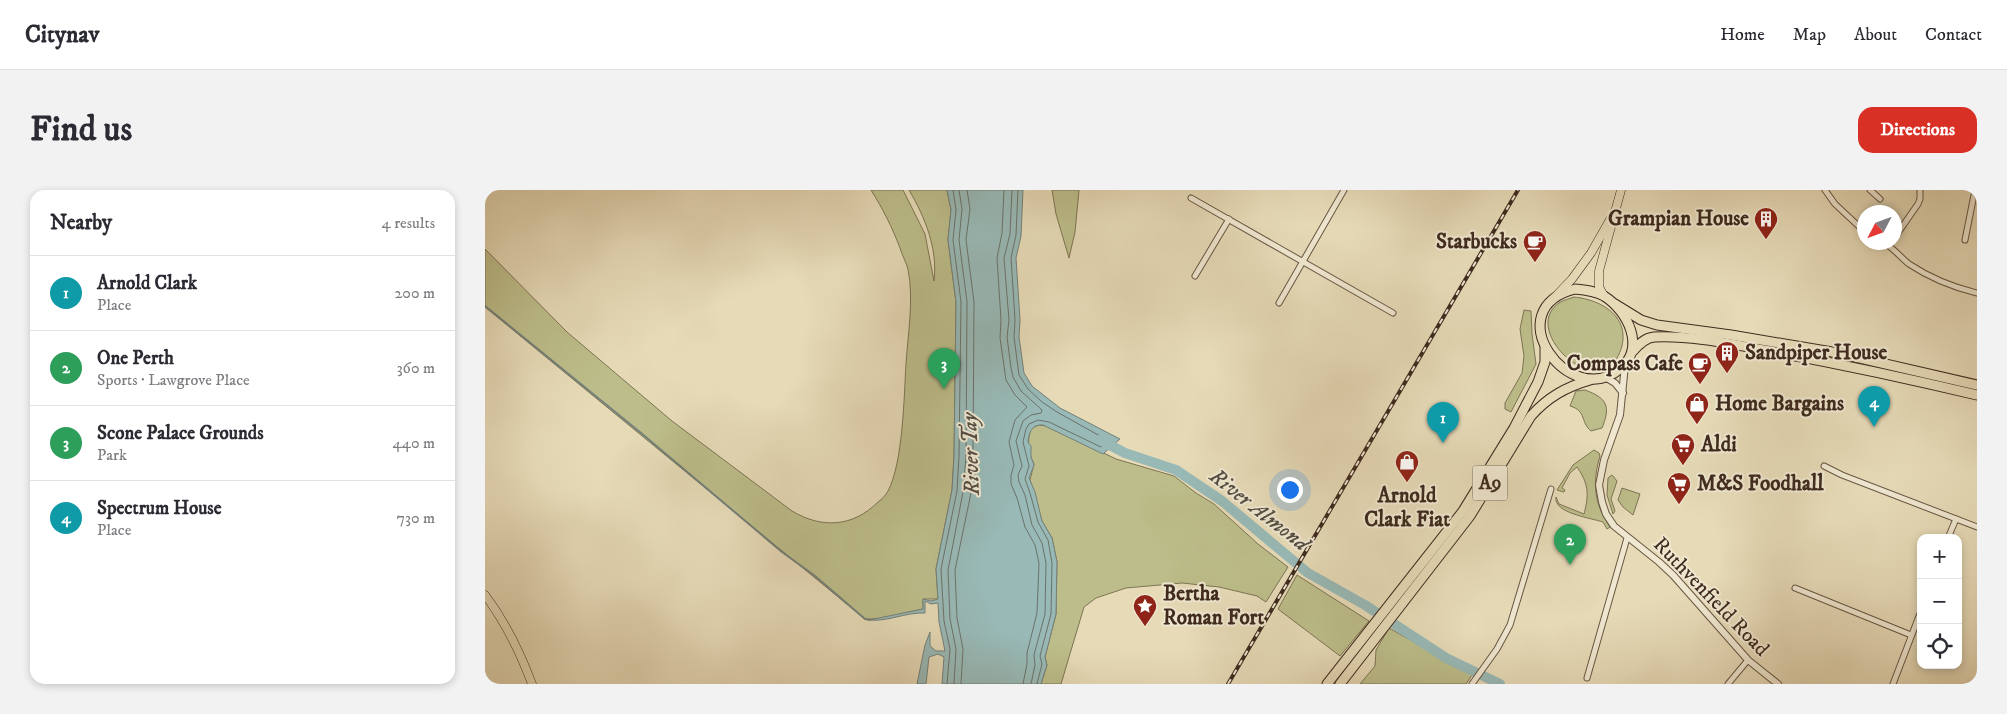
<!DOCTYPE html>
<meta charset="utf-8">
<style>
body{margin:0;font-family:"IM FELL DW Pica",serif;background:#f2f2f3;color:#2b2b33}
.controls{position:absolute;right:15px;bottom:15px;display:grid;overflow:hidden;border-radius:10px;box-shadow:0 2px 8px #0003}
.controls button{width:45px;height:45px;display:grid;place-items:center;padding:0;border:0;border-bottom:1px solid #e1e1e2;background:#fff;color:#2b2b33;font:25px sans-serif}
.compass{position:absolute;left:1372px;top:15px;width:45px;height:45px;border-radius:50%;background:#fff;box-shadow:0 2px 8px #0003;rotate:229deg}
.you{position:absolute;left:804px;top:299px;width:18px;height:18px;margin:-12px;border:4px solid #fff;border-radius:50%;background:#1a73e8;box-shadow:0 0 0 8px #1a73e833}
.badge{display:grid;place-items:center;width:32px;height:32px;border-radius:50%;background:#d93025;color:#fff;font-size:16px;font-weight:700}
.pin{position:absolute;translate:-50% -41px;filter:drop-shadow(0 1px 2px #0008)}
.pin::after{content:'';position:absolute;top:26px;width:18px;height:15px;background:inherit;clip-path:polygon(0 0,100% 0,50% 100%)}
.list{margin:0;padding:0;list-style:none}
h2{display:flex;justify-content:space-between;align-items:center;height:65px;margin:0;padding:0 20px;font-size:21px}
h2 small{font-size:16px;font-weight:400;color:#7c7c81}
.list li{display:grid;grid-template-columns:32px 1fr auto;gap:15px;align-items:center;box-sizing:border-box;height:75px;padding:0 20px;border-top:1px solid #e1e1e2}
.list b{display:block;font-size:19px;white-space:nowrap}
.list p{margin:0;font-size:16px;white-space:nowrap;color:#7c7c81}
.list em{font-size:16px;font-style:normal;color:#7c7c81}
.icon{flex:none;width:28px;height:28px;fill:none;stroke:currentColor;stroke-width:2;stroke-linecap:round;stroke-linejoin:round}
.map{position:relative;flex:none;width:1492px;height:494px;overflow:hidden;border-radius:15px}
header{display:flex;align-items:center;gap:30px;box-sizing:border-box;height:70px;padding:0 25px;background:#fff;border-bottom:1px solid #e1e1e2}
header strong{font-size:24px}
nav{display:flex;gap:28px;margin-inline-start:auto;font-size:18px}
.intro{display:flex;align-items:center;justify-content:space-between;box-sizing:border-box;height:120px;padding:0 30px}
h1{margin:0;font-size:35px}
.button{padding:12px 22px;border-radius:15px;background:#d93025;color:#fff;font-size:18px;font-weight:700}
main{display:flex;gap:30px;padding:0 30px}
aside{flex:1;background:#fff;border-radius:15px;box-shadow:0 2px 8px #0003}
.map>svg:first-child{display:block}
.green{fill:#bcbd8a;stroke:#7d7454}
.water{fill:#98b9b6;stroke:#748079}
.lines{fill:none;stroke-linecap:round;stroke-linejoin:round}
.shore{stroke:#6b726a;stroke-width:1}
.stream{stroke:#748079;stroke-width:2}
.river{stroke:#98b9b6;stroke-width:10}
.minor-casing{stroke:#685644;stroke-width:7}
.tertiary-casing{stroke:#685644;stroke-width:8}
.primary-casing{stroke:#3e2a1e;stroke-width:9}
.trunk-casing{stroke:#3e2a1e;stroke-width:11}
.minor{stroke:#efe7d0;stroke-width:5}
.tertiary{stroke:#efe7d0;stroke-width:6}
.primary{stroke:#e6dab7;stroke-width:8}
.trunk{stroke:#e6dab7;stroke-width:9}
.rail-casing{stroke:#3e2a1e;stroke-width:4}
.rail{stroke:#efe7d0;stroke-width:2;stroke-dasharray:5.5;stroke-linecap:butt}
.labels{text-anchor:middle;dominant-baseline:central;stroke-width:4;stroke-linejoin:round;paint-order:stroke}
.shield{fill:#efe7d0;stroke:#736353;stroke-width:1}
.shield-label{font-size:20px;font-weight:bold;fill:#3e2a1e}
.poi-label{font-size:21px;font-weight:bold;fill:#3e2a1e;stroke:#efe7d0;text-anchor:start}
.street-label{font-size:21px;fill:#3e2a1e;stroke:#efe7d0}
.water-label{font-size:22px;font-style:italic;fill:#544e44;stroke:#efe7d0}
</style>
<header>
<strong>Citynav</strong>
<nav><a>Home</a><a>Map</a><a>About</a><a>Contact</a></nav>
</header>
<div class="intro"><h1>Find us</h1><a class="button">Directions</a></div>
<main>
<aside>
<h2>Nearby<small>4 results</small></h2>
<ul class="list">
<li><span class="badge" style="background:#0f9aa8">1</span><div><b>Arnold Clark</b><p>Place</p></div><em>200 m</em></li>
<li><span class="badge" style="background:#2e9e5b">2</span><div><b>One Perth</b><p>Sports · Lawgrove Place</p></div><em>360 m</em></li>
<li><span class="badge" style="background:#2e9e5b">3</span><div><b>Scone Palace Grounds</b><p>Park</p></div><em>440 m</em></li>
<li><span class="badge" style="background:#0f9aa8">4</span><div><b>Spectrum House</b><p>Place</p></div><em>730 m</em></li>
</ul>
</aside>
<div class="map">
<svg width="1492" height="494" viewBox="0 0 1492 494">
<rect width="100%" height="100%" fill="#e6dab7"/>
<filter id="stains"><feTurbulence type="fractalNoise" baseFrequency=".004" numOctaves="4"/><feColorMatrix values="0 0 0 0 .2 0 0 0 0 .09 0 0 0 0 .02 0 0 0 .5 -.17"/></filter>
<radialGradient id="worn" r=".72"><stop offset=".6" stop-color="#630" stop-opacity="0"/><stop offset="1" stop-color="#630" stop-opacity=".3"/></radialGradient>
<g class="green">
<path d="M386,0h32l22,44 9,47c4,-32 -9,-64 -25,-91h38l4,20 -3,30 8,62 -2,154 -2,34 -16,79 2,30h-15v10l-45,10h-13l-380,-312v-58l82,83 105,89 120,90c30,18 61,16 86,-9 4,-3 8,-7 10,-11 15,-28 16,-94 18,-127 2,-31 8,-65 2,-95 -2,-7 -6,-14 -8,-21 -8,-21 -17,-39 -29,-58z"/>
<path d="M567,0h27l-4,42 -6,26 -13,-44z"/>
<path d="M1089,107c39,4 65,32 38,69 -6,2 -13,5 -19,4 -26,-1 -64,-46 -34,-67 4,-3 10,-4 15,-6z"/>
<path d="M1039,120l7,1 1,23 4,30 -25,48 -6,-3v-6l17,-30 2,-17 -4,-27z"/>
<path d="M1100,200c22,8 26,16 17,38l-11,3c-11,-9 -4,-20 -21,-25l6,-15z"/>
<path d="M553,235l10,1 68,33 58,17 22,17 18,11 44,40 30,23 -22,35 -9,-6 -38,-9 -37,-4 -56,5 -30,10 -12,9 -23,77h-20l6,-19 -2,-8 11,-43 1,-52 -5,-24 -10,-17 -12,-41 4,-16c-6,-11 -7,-24 -3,-35z"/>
<path d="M1109,260l5,3 1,3c-8,27 -6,48 10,71l-3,2 -4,-7c-12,-4 -50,-9 -47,-25l3,7 25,10c5,-19 5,-30 -7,-47l-7,6 -8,15 3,2 -1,2 -7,-2 16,-25z"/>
<path d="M1127,285l5,6 -6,18 4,12 -2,3 -6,-19 1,-17z"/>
<path d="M1137,298l18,6 -7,21 -10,-8 -5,-7z"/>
<path d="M812,385l72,46 -29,35 -62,-47z"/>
<path d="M904,438l83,47 -6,9h-106l15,-18 1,-16z"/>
</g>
<path class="water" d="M462,0h76l-2,46 -5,22 4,62 -1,17 5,36 8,13 28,22 60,31 -17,15 -60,-29c-11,-1 -14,7 -15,17l3,4v11l3,8 -5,13 6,14 7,29 10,17 5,24 -1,52 -11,43 2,8 -6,19h-99l2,-27 -6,-3 -9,3 -3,27h-9l8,-39 5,-13v14l6,5h9l-6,-29 -1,-19 -7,1 -6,-3v12c-19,-1 -37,9 -56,7l54,-11v-10l8,2 7,-2 -2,-30 16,-79 2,-34 2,-154 -8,-62 3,-30z"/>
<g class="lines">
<g class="shore">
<path d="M519,0l-2,43 -5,25 4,62 -1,18 6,42 9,15 12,12 -12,13 -6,22 5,23 -3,10v9l6,14 8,29 10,18 4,18 -2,50 -10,40v11l-4,20"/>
<path d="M527,0l-2,44 -6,24 5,62 -2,17 4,31 2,9 8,14 21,19 -1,3 -10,2 -8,6 -7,20 6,25 -4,9 1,7 6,13 7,30 10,18 4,20 -1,51 -11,41 1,10 -4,19"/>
<path d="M533,0l-2,45 -5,23 4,62 -1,17 5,38 9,14 14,13 15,10 52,29 -8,6 -52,-25 -11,-2 -9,4 -3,5 -3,13 6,24 -4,13 5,14 8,29 10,18 4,23 -1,51 -11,42 2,8 -5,20"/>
<path d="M462,494l3,-35 -6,-28 -3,-52 16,-78 2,-35 2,-154 -8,-62 3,-30 -3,-20"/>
<path d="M469,494l2,-35 -6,-30 -2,-49 15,-78 3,-36 1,-154 -8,-62 3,-31 -3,-19"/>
<path d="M476,494l2,-35 -6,-31 -2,-48 16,-77 2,-37 1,-154 -8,-62 4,-31 -3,-19"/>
</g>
<path class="stream" d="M0,116l156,127 141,119 33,24 50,43 5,1"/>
<path class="river" d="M615,250l25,13 51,17 46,31 86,72 57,32 81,53 54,26"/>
<g class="minor-casing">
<g id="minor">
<path d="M1340,0l10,14 30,28"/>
<path d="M1385,0l10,9"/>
<path d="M706,8l202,115"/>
<path d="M1410,47l23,-33 2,-5v-9"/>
<path d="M1480,50l10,-50"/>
<path d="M1397,52c10,4 18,15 27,22 21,14 43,23 68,29"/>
<path d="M710,86l34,-57"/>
<path d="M794,113l65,-113"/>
<path d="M1339,276l18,9 135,52"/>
<path d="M1463,348l8,-19"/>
<path d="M1310,398l116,47"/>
<path d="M1102,488l40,-140"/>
<path d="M987,494l25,-35 13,-24 41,-136"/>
<path d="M1243,494l20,-24"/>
<path d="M1408,494l28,-73"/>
</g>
</g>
<g class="tertiary-casing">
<g id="tertiary">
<path d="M1140,175l-5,50 -16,45 -5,25 3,17 4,12 8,12 45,36 14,13 75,85 30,24"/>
<path d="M1120,187l10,6 8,10"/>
</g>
</g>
<g class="primary-casing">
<g id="primary">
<path d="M1119,106l-5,-9v-16l22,-81"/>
<path d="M1067,110l20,-21 19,-26 24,-42"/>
<path d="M0,405c21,28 35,57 47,89"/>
</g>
</g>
<g class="trunk-casing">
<g id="trunk">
<path d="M1090,99c10,1 20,2 29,7 24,15 42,52 16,73 -51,42 -124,-60 -45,-80z"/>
<path d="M1130,114l26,16 16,5 74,10 107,18 139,32"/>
<path d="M1148,161c6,-7 12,-13 21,-14 34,-2 77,7 110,13 72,13 142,28 213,45"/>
<path d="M842,494l136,-173 51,-83 24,-46 7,-20v-14"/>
<path d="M855,494l130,-168 61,-100c17,-19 35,-29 59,-36"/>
</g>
</g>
<use href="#minor" class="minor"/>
<use href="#tertiary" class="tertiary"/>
<use href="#primary" class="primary"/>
<use href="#trunk" class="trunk"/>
<g class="rail-casing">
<path id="rail" d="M743,494l290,-494"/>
</g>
<use href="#rail" class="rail"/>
</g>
<defs>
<g id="building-pin" transform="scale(1.25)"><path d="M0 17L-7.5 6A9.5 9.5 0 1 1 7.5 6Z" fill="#8f2418" stroke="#efe7d0"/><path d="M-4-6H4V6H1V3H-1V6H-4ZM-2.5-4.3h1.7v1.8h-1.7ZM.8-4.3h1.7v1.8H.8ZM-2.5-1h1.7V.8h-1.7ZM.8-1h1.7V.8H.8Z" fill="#fff"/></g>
<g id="cafe-pin" transform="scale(1.25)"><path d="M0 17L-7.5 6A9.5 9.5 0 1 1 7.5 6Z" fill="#8f2418" stroke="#efe7d0"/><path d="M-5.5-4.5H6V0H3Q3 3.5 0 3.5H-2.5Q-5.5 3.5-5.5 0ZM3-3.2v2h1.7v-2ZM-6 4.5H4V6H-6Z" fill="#fff"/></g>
<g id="shop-pin" transform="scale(1.25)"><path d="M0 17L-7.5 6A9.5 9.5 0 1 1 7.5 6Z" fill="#8f2418" stroke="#efe7d0"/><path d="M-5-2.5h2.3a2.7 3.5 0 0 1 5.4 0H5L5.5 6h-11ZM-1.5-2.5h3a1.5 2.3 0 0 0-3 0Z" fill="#fff"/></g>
<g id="supermarket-pin" transform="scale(1.25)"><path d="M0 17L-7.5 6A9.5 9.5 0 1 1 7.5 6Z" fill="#8f2418" stroke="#efe7d0"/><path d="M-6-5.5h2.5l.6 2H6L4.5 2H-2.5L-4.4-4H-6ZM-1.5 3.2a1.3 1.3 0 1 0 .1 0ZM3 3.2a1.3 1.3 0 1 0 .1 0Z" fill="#fff"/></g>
<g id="sight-pin" transform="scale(1.25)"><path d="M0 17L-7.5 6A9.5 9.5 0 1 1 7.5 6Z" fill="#8f2418" stroke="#efe7d0"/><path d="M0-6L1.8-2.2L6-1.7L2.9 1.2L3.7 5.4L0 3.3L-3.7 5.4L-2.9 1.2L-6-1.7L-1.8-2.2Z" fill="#fff"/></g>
</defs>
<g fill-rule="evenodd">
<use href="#building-pin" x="1281" y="29"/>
<use href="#cafe-pin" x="1050" y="52"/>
<use href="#building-pin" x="1242" y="163"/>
<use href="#cafe-pin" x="1215" y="174"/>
<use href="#shop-pin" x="1212" y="214"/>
<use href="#supermarket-pin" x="1198" y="255"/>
<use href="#shop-pin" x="922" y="272"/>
<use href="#supermarket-pin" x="1194" y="294"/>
<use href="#sight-pin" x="660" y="416"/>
</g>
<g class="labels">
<rect class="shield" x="987.5" y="275.5" width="35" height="35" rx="4"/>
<g class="shield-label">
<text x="1005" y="293">A9</text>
</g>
<g class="poi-label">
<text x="1264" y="29" text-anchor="end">Grampian House</text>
<text x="1032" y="52" text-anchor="end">Starbucks</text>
<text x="1260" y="163">Sandpiper House</text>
<text x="1198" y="174" text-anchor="end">Compass Cafe</text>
<text x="1230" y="214">Home Bargains</text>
<text x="1216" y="255">Aldi</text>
<text x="1212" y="294">M&amp;S Foodhall</text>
<text x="922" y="306" text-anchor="middle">Arnold<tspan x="922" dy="24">Clark Fiat</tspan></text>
<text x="678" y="404">Bertha<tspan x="678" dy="24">Roman Fort</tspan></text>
</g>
<g class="street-label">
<text transform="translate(1226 407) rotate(46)">Ruthvenfield Road</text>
</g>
<g class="water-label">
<text transform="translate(486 264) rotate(-92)">River Tay</text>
<text transform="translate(774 320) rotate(38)">River Almond</text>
</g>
</g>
<rect width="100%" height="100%" filter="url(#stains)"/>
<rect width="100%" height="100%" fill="url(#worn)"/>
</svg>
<div class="controls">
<button>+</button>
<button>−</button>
<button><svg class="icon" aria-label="locate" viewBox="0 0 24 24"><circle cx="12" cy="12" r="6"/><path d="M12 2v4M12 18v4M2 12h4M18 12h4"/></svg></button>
</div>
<svg class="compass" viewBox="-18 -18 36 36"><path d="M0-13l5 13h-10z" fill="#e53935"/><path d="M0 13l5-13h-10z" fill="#7c7c81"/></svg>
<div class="you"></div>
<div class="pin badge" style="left:958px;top:253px;background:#0f9aa8">1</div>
<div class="pin badge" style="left:1085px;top:375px;background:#2e9e5b">2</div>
<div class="pin badge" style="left:459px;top:199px;background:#2e9e5b">3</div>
<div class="pin badge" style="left:1389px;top:237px;background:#0f9aa8">4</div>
</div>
</main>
